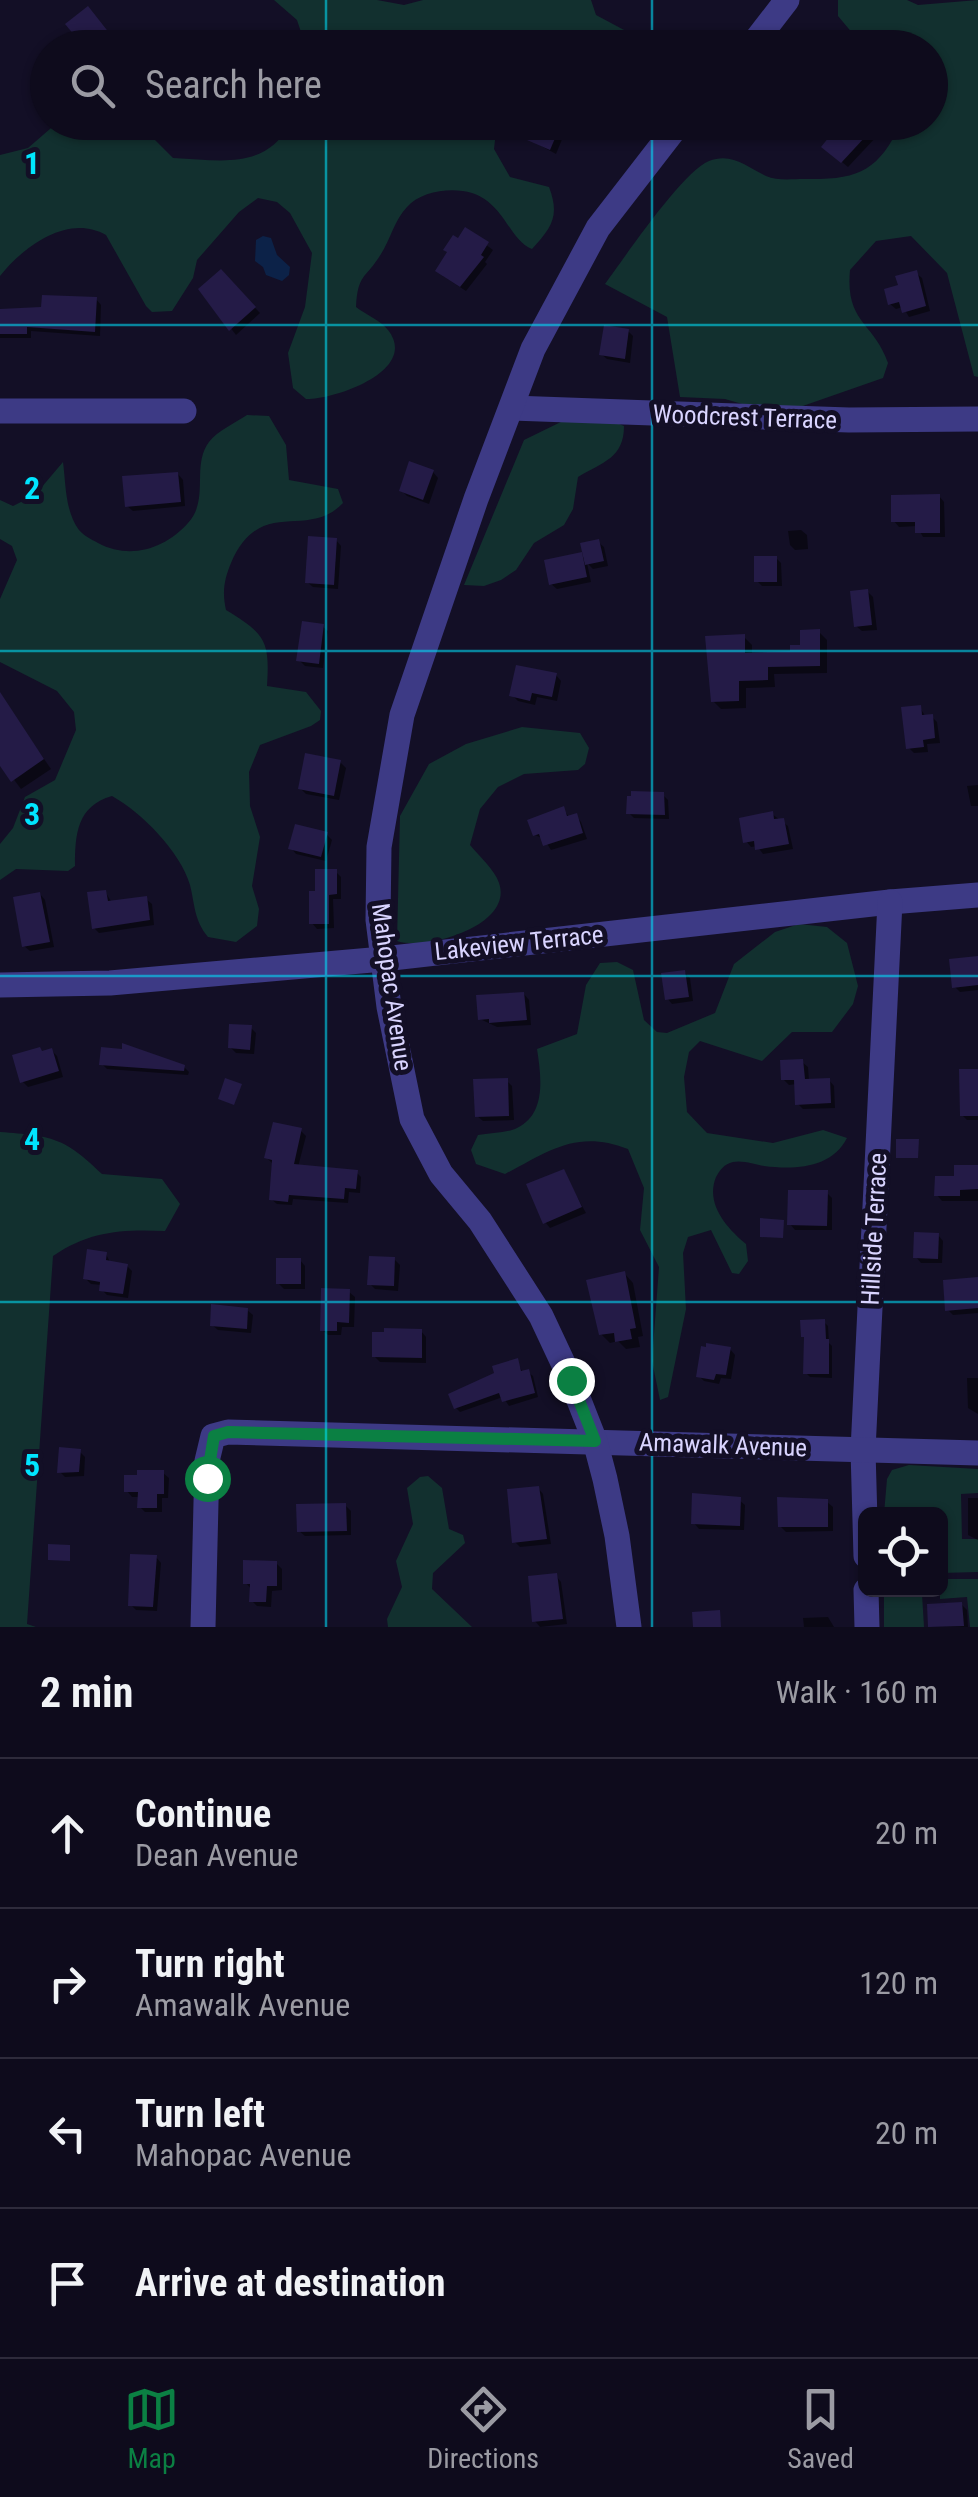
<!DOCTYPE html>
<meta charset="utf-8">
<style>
body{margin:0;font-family:"Roboto Condensed",sans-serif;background:#171425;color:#f1f3f6}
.controls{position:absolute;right:30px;bottom:30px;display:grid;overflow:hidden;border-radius:15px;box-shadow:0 2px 8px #0004}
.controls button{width:90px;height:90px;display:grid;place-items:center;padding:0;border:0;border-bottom:2px solid #2e2b3b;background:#0e0b1c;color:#f1f3f6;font:50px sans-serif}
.stop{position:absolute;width:30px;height:30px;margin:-22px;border:8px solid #0b8043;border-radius:50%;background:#fff}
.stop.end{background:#0b8043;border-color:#fff;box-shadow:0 2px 10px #0008}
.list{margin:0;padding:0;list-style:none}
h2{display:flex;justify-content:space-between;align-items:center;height:130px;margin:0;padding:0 40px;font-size:42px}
h2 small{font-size:32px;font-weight:400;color:#9b9ba3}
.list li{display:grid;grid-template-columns:65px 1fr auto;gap:30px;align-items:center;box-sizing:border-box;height:150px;padding:0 40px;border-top:2px solid #2e2b3b}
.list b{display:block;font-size:38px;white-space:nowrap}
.list p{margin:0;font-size:32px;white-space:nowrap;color:#9b9ba3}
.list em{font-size:32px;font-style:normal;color:#9b9ba3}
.icon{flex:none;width:55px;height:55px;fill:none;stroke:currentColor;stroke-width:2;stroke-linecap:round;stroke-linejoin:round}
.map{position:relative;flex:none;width:978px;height:1627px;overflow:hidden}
.search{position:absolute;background:#0e0b1c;box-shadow:0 2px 8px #0004;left:30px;right:30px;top:30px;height:110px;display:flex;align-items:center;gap:25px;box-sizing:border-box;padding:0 35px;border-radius:55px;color:#9b9ba3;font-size:38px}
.sheet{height:730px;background:#0e0b1c}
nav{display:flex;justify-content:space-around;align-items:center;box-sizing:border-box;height:140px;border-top:2px solid #2e2b3b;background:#0e0b1c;font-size:28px;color:#9b9ba3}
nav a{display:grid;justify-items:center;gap:5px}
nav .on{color:#0b8043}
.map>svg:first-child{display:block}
.green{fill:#12302f}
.water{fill:#0c2248}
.shadow{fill:#0007}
.building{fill:#241b47}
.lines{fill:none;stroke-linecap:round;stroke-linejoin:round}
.minor{stroke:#3d3a85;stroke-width:25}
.route{stroke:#0b8043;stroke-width:12}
.grid{fill:none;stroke:#00e5ff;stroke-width:2.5;stroke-opacity:0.55}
.labels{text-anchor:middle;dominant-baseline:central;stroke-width:10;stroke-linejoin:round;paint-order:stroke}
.street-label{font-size:25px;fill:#d9d4ff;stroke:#130f26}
.grid-label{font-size:32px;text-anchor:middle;font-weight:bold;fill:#00e5ff;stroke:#130f26;stroke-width:10;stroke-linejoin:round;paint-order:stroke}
</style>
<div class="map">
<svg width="978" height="1627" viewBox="0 0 978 1627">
<rect width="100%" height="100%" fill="#130f26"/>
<g class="green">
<path d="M274,0h103l27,5 19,-5h168l5,15 43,23 5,9h-338l-9,-27z"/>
<path d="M838,0h69l11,5 60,-5v377l-4,-1 -27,-103 -36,-37 -35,5 -26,29c-5,53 24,52 38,93l-5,15 -86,30 -48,-2 -24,-7 -45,-2 -13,-80 -62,-33c20,-27 77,-112 104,-123 23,-9 38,6 57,15 11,5 26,3 38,3 54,1 74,-7 97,-56l29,-1v-74l-66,-1 -26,-31z"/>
<path d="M58,122l80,1 35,35c48,2 91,13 118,-35h206l-3,26 16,28 39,10c11,29 3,40 -17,62 -23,-9 -27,-45 -60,-56 -20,-6 -51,-2 -65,14 -12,12 -17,33 -26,47 -16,26 -23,19 -25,53 9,7 25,14 32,23 32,41 -55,70 -82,69l-13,-11 -5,-35 17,-46 7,-54 -22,-40 -13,-11 -19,-4 -19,14 -42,48 -4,18 -21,33 -20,1 -6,-6 -40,-71c-38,-22 -83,12 -106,41v-121l28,-7z"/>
<path d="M247,415l22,1 17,29 3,35 49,9 5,14c-36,38 -83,-8 -112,60 -7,17 -9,29 -5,47 39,24 44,30 41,76l39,6 15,19 -1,9 -9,6 -51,19 -11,27 1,34 10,31 -8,49 7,23 -2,17 -21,16 -28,-5c-14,-17 -13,-32 -18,-52 -10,-34 -48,-72 -78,-89 -35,10 -37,38 -37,70l-7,5 -52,-2 -16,11v-36l13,-16 12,-31 30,-17 21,-50 -2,-18 -17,-21 -57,-29v-63l17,-39 -5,-14 -12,-7v-39l13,6 22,-11 28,-33c3,23 2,49 16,68 5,6 12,9 19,13 32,17 67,6 90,-20 22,-24 3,-57 21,-81 8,-11 26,-19 38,-27z"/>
<path d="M567,419l43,1 14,6c0,32 -21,36 -46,51l-5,32 -9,16 -30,18 -18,27 -15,10 -17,6 -20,-1 60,-145z"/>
<path d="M522,727l58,6 9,15 -4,16 -7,6 -54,4 -26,13 -18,22 -10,36c9,11 25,25 29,38 15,43 -74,68 -102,58l3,-125 29,-52 37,-20z"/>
<path d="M799,924l28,3 20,16 11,43 -5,18 -21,28h-40l-30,29 -62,-20 -11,11 -5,25 3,35 20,21 66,10 50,-13 24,8c-15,30 -52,32 -83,28 -9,-2 -22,-6 -31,-4 -9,2 -13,8 -17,15 -11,27 11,51 30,67l2,17 -9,13 -7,-1 -21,-43 -23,7 -5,16 3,56 -18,88 -8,3 -8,-39 7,-94 -19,-37 4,-42 -16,-39c-51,-20 -79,2 -123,25l-29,-10 -5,-14 7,-15c12,-2 29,-2 39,-7 30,-14 24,-53 20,-79l40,-15 9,-49 14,-22 17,-1 16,8 11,50 13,12 10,1 48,-20 19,-49 41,-32z"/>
<path d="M0,1132c52,4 64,5 102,42l60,5 18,25 -15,27c-42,-2 -76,0 -112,25l-26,368 9,3h-36z"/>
<path d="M909,1465l69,4v24l-17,1 1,45h16v33l-37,1 -1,-59h-56l3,-35 5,-9z"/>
<path d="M428,1476l14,12 7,41 14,6 2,8 -32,30 -1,16 40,38h-84l-1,-8 15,-32 -6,-26 17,-37 -6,-36 13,-11z"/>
<path d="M941,1579h37v48h-8l-3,-30 -27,2v-6l-18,1 2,33h-40v-37h56z"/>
</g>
<path class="water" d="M263,236l8,2 6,17 13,12 -1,8 -7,6 -16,-6 -3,-8 -8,-6 1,-21z"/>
<g class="shadow">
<path d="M217,122h18l-12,7z"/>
<path d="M537,122h32l-13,32 -26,-14z"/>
<path d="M838,122h26l14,13 -30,32 -18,-15 7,-20 -4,-4z"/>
<path d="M466,230l27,20 -8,12 2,2 -21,27 -23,-15z"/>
<path d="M221,272l39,41 -24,22 -35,-46z"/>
<path d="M916,273l6,5 8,33 -21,6 -6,-10 -7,2 -6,-5 11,-17z"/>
<path d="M96,299l5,6 -1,31 -69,-5v7h-31v-27l43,-1z"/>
<path d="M628,331l5,5 -3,27 -23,-4 -6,-5z"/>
<path d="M433,472l5,6 -9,26 -22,-8 -5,-5z"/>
<path d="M178,474l5,6 2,26 -52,5 -6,-5z"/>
<path d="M939,496l5,6 1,35h-22l-6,-11 -18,1 -5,-6z"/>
<path d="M801,530l6,5 1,14 -13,1 -5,-5 -2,-14z"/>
<path d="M336,540l5,6 -3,43 -25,-2 -6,-5z"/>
<path d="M598,542l6,5 4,19 -15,3 -6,-6 4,19 -34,7 -6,-5 30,-30 6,7z"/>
<path d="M776,558l5,5 1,23h-20l-5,-5z"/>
<path d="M867,591l6,6 4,33 -15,1 -6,-5z"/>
<path d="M322,626l6,5 -5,37 -18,-2 -6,-6z"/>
<path d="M819,632l8,8v33l-53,1 1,13 -29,1v20l-25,1 -8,-8 31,-64 8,8v10l41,-2z"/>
<path d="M556,675l5,6 -4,20 -20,-4 -2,8 -17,-4 -6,-6z"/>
<path d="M5,703l46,66 -30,20 -21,-28v-55z"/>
<path d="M920,708l6,9h6l5,5 3,21 -13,1 1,8 -14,1 -5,-5z"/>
<path d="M340,762l6,6 -7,32 -33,-6 -6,-6z"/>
<path d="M978,785v21h-7l-4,-20z"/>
<path d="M663,795l5,5 1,19 -35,-1 -5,-5z"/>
<path d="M563,809l7,9 6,-2 5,6 6,17 -36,11 -7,-11 -9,-4z"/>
<path d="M772,814l16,12 5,23 -30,5 -6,-8 -6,1 -5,-6z"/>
<path d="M326,834l6,6 -6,21 -30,-7 -5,-6z"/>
<path d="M336,872l5,5v22h-8l1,29 -17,1 -5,-6 5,-30z"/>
<path d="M106,893l6,10 34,-4 6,5 2,21 -55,8 -5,-5z"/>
<path d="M40,894l5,6 9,47 -24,4 -6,-5z"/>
<path d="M978,959v31l-18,2 -5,-5z"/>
<path d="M684,972l6,6 3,23 -21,3 -5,-6z"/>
<path d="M524,994l5,6 2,25 -34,2 -17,-8z"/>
<path d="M251,1028l5,5 -2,21 -18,-1 -6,-6z"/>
<path d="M52,1051l5,5 6,21 -35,10 -6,-6 21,-28z"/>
<path d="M802,1062l6,5 1,14 20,-1 5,6 1,22 -32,1 -5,-5 -1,-20 -8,1 -6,-6z"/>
<path d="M102,1064l82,3 5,5 -1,3 -81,-6z"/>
<path d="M978,1072v48h-11l-5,-5z"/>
<path d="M507,1081l5,5 2,34 -31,1 -6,-5z"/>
<path d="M301,1131l5,5 -8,31 58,5 5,5 -1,16 -11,-1 -1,11 -55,-4 -1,6 -15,-1 -6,-5 1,-36 -5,-5z"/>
<path d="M978,1167v34h-36l-5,-6 20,-17z"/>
<path d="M563,1172l23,41 -36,15 -5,-6z"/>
<path d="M827,1193l5,5v32h-37l-5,-6z"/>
<path d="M938,1235l5,6 -1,22h-21l-5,-6z"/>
<path d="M106,1254l5,10 16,2 5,5 -4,27 -21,-3 -5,-5v-5l-11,-1 -6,-6z"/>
<path d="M394,1259l6,6 -2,26 -23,-2 -5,-5z"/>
<path d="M300,1260l5,6v23h-21l-6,-6z"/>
<path d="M625,1274l8,9 10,53 -5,1 2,10 -14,2 -8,-8 -8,2 -9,-9z"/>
<path d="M978,1281v32l-25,2 -5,-5z"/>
<path d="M349,1292l6,5 -1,30h-12l-1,8h-13l-6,-5z"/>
<path d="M247,1310l6,5 -2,18 -33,-3 -6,-5z"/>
<path d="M824,1322l4,4 1,17 3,3v32l-22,-1 -4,-4z"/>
<path d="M421,1331l5,6v26l-46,-1 -6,-6z"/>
<path d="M730,1349l5,6 -4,24 -10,-1 -2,6 -15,-3 -5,-5z"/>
<path d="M517,1361l6,12 5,-1 5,4 5,21 -29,9 -6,-9 -43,15 -4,-4z"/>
<path d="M967,1378h11v36l-10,-6z"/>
<path d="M80,1452l5,5 -1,19 -19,1 -5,-5z"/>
<path d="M163,1473l6,5 -1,20h-6v14h-17l-5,-5v-10h-8l-5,-6z"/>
<path d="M538,1488l5,6 8,50 -31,3 -5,-5z"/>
<path d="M968,1498h10v42l-10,-5z"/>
<path d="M739,1500l6,5 -1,25 -45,-1 -5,-6z"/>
<path d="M827,1502l6,5v24l-47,1 -6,-6z"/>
<path d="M345,1505l6,6v24l-46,1 -6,-5z"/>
<path d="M156,1557l5,6 -4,48 -21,-1 -5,-5z"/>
<path d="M276,1563l6,6v21l-10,1 -1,16 -14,-1 -5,-5v-11l-6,-7z"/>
<path d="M556,1576l5,6 6,42 -27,3 -5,-6z"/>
<path d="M961,1604l6,6 1,17h-37z"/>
<path d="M828,1617l6,10h-30l-1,-9z"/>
</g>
<g class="building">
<path d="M88,6l33,42h-36l-20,-24z"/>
<path d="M534,122h28l-12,28 -23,-10z"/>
<path d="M841,122h38l-38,41 -20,-16z"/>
<path d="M465,227l24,15 -8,13 3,2 -24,30 -25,-16 12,-19 -4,-2 10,-15 5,3z"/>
<path d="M221,269l35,38 -27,24 -31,-42z"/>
<path d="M917,270l9,36 -24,7 -3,-11 -11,3 -4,-16 14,-4 -3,-9z"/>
<path d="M42,295l55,2 -2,35 -68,-5v7h-27v-25l41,-2z"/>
<path d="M604,325l25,4 -4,30 -26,-4z"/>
<path d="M409,461l25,9 -11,30 -24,-9z"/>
<path d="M178,472l3,30 -56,5 -3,-31z"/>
<path d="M940,494v39h-25v-11h-24v-27z"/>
<path d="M308,536l29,2 -3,47 -29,-2z"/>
<path d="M599,539l5,22 -19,4 -5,-22z"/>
<path d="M582,552l5,25 -38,8 -5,-25z"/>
<rect x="754" y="556" width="23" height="26"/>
<path d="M868,589l4,36 -18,2 -4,-36z"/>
<path d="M302,621l22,3 -5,40 -23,-3z"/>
<path d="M820,629v37l-52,1v13l-29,1v20l-28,1 -6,-66 40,-2v19l45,-2v-6h10v-15z"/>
<path d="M516,665l41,8 -5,24 -20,-4 -2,8 -21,-5z"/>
<path d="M0,692l44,67 -33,23 -11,-16z"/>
<path d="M921,705l1,10 11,-1 2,24 -12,2 1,7 -18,2 -5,-42z"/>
<path d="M305,753l36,7 -7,36 -36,-7z"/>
<path d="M631,791l33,1 1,23 -39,-1 1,-18h4z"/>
<path d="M564,806l3,10 10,-3 6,20 -40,13 -4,-12 -6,2 -6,-16z"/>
<path d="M773,811l1,8 10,-1 5,26 -34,6 -1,-9 -11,2 -4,-25z"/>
<path d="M295,824l33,8 -7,25 -33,-8z"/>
<path d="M315,869h22v25l-8,1v29h-20v-33h6z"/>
<path d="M106,890l2,11 39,-5 3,24 -58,9 -5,-37z"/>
<path d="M40,892l10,50 -28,5 -9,-50z"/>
<path d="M978,956v29l-26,3 -3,-29z"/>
<path d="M685,970l4,27 -24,3 -4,-27z"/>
<path d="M524,992l3,28 -38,3v-4l-11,1 -2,-25z"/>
<path d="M229,1024l23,1 -2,25 -22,-2z"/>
<path d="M122,1043l63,22 -1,6 -85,-6 2,-18 21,2z"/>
<path d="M40,1047l2,4 10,-3 7,23 -39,12 -8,-28z"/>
<path d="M803,1059l2,20 25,-1 1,25 -36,2 -1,-25h-13l-1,-20z"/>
<path d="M959,1069h19v47h-18z"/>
<path d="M225,1078l17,6 -8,21 -16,-6z"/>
<path d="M508,1078l1,38 -34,1 -2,-38z"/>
<path d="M273,1122l29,6 -8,36 64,6 -2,19 -11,-1 -1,11 -55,-4 -1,7 -19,-2 3,-40 -8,-2z"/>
<path d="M896,1139h23l-1,19h-22z"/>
<path d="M954,1165h24v24l-18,1v6h-26l1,-20h19z"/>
<path d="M564,1169l18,38 -39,17 -17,-40z"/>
<path d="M788,1190h40l-1,36 -40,-1z"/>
<path d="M760,1218l24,2 -1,18 -23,-1z"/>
<path d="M914,1232l25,1 -1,26 -25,-1z"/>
<path d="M87,1249l20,3 -1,8 22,4 -5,30 -24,-3 1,-9 -17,-3z"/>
<path d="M369,1256l26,1 -1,29 -27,-1z"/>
<rect x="276" y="1258" width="25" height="26"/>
<path d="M625,1271l11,57 -6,1 2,10 -17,3 -1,-9 -15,2 -13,-55z"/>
<path d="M978,1277v31l-33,3 -2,-31z"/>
<path d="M321,1288l29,1 -1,34 -12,-1v9h-17z"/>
<path d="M211,1304l37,4 -1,21 -37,-3z"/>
<path d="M825,1319l1,20h3v35h-26l1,-37h-3l-1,-17z"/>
<path d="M384,1328l38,1v29l-50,-1v-25h12z"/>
<path d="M706,1343l25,4 -5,28 -10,-1 -2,6 -18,-3 5,-31 5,1z"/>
<path d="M518,1358l3,13 8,-2 6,24 -33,9 -3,-9 -45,16 -6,-15 46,-21 -2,-7z"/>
<path d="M59,1447l22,2 -2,23 -22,1z"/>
<path d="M137,1470h27v24h-7v14h-20l1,-16h-14v-17h13z"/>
<path d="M539,1486l8,53 -35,4 -5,-54z"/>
<path d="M692,1493l49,4 -1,29 -49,-2z"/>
<path d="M777,1497l51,2v28h-50z"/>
<path d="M346,1503l1,28 -50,1 -1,-28z"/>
<path d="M48,1544l22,1v16l-22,-1z"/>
<path d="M130,1554l27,1 -4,52 -25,-1z"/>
<path d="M243,1560l34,1v25h-10l-1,16h-17l1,-18h-7z"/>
<path d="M557,1573l6,46 -31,3 -4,-46z"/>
<path d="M962,1602l2,24 -36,1 -1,-23z"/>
<path d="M720,1610l1,17h-28l-1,-15z"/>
</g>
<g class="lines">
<g class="minor">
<path d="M750,48l37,-48"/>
<path d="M512,408l337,12 129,-1"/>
<path d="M0,411h184"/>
<path d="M0,985l110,-2 273,-24 507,-57 88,-7"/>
<path d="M866,1556l-3,-106 27,-548"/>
<path d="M866,1590l1,37"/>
<path d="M203,1627l4,-166 6,-25 15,-4 750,21"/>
<path d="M629,1627l-12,-91 -12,-57 -10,-38 -24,-61 -30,-64 -61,-95 -39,-47 -29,-55 -23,-112 -11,-87 1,-73 23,-132 74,-216 57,-150 65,-121 82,-106"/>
</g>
</g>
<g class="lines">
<path class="route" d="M207,1478l7,-42 14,-4 367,9 -24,-61"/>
</g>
<path class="grid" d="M326,0v48M652,0v48M326,122v1505M652,122v1505M0,325h978M0,651h978M0,976h978M0,1302h978"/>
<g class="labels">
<g class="street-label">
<text transform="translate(745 417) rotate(2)">Woodcrest Terrace</text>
<text transform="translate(519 943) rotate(-6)">Lakeview Terrace</text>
<text transform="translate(392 987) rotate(82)">Mahopac Avenue</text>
<text transform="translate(874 1229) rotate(-87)">Hillside Terrace</text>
<text transform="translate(723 1445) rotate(2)">Amawalk Avenue</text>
</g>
</g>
<g class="grid-label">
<text x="32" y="174">1</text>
<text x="32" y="499">2</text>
<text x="32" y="825">3</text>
<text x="32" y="1150">4</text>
<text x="32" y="1476">5</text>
</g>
</svg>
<div class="controls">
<button><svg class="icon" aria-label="locate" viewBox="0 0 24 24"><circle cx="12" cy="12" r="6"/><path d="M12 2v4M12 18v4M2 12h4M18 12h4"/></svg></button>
</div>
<div class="stop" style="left:207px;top:1478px"></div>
<div class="stop end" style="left:571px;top:1380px"></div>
<div class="search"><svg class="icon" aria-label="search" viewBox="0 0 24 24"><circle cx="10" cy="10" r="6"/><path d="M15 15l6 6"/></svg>Search here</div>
</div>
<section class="sheet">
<h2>2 min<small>Walk · 160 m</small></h2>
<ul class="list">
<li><svg class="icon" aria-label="ahead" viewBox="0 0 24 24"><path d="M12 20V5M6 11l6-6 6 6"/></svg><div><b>Continue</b><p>Dean Avenue</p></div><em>20 m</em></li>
<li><svg class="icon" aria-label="right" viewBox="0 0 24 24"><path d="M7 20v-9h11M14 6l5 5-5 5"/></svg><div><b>Turn right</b><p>Amawalk Avenue</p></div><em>120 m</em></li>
<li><svg class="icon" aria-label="left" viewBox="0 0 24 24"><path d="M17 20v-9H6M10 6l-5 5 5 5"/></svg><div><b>Turn left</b><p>Mahopac Avenue</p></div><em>20 m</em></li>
<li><svg class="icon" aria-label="arrive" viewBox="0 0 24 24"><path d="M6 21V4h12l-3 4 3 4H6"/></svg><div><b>Arrive at destination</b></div></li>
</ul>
</section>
<nav>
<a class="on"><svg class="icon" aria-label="map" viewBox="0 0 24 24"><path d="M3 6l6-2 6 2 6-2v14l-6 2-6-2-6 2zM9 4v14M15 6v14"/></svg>Map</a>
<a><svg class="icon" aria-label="directions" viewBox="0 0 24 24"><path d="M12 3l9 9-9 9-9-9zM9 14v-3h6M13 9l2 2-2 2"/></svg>Directions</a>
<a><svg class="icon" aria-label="saved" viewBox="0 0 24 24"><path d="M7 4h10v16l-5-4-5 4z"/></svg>Saved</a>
</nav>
